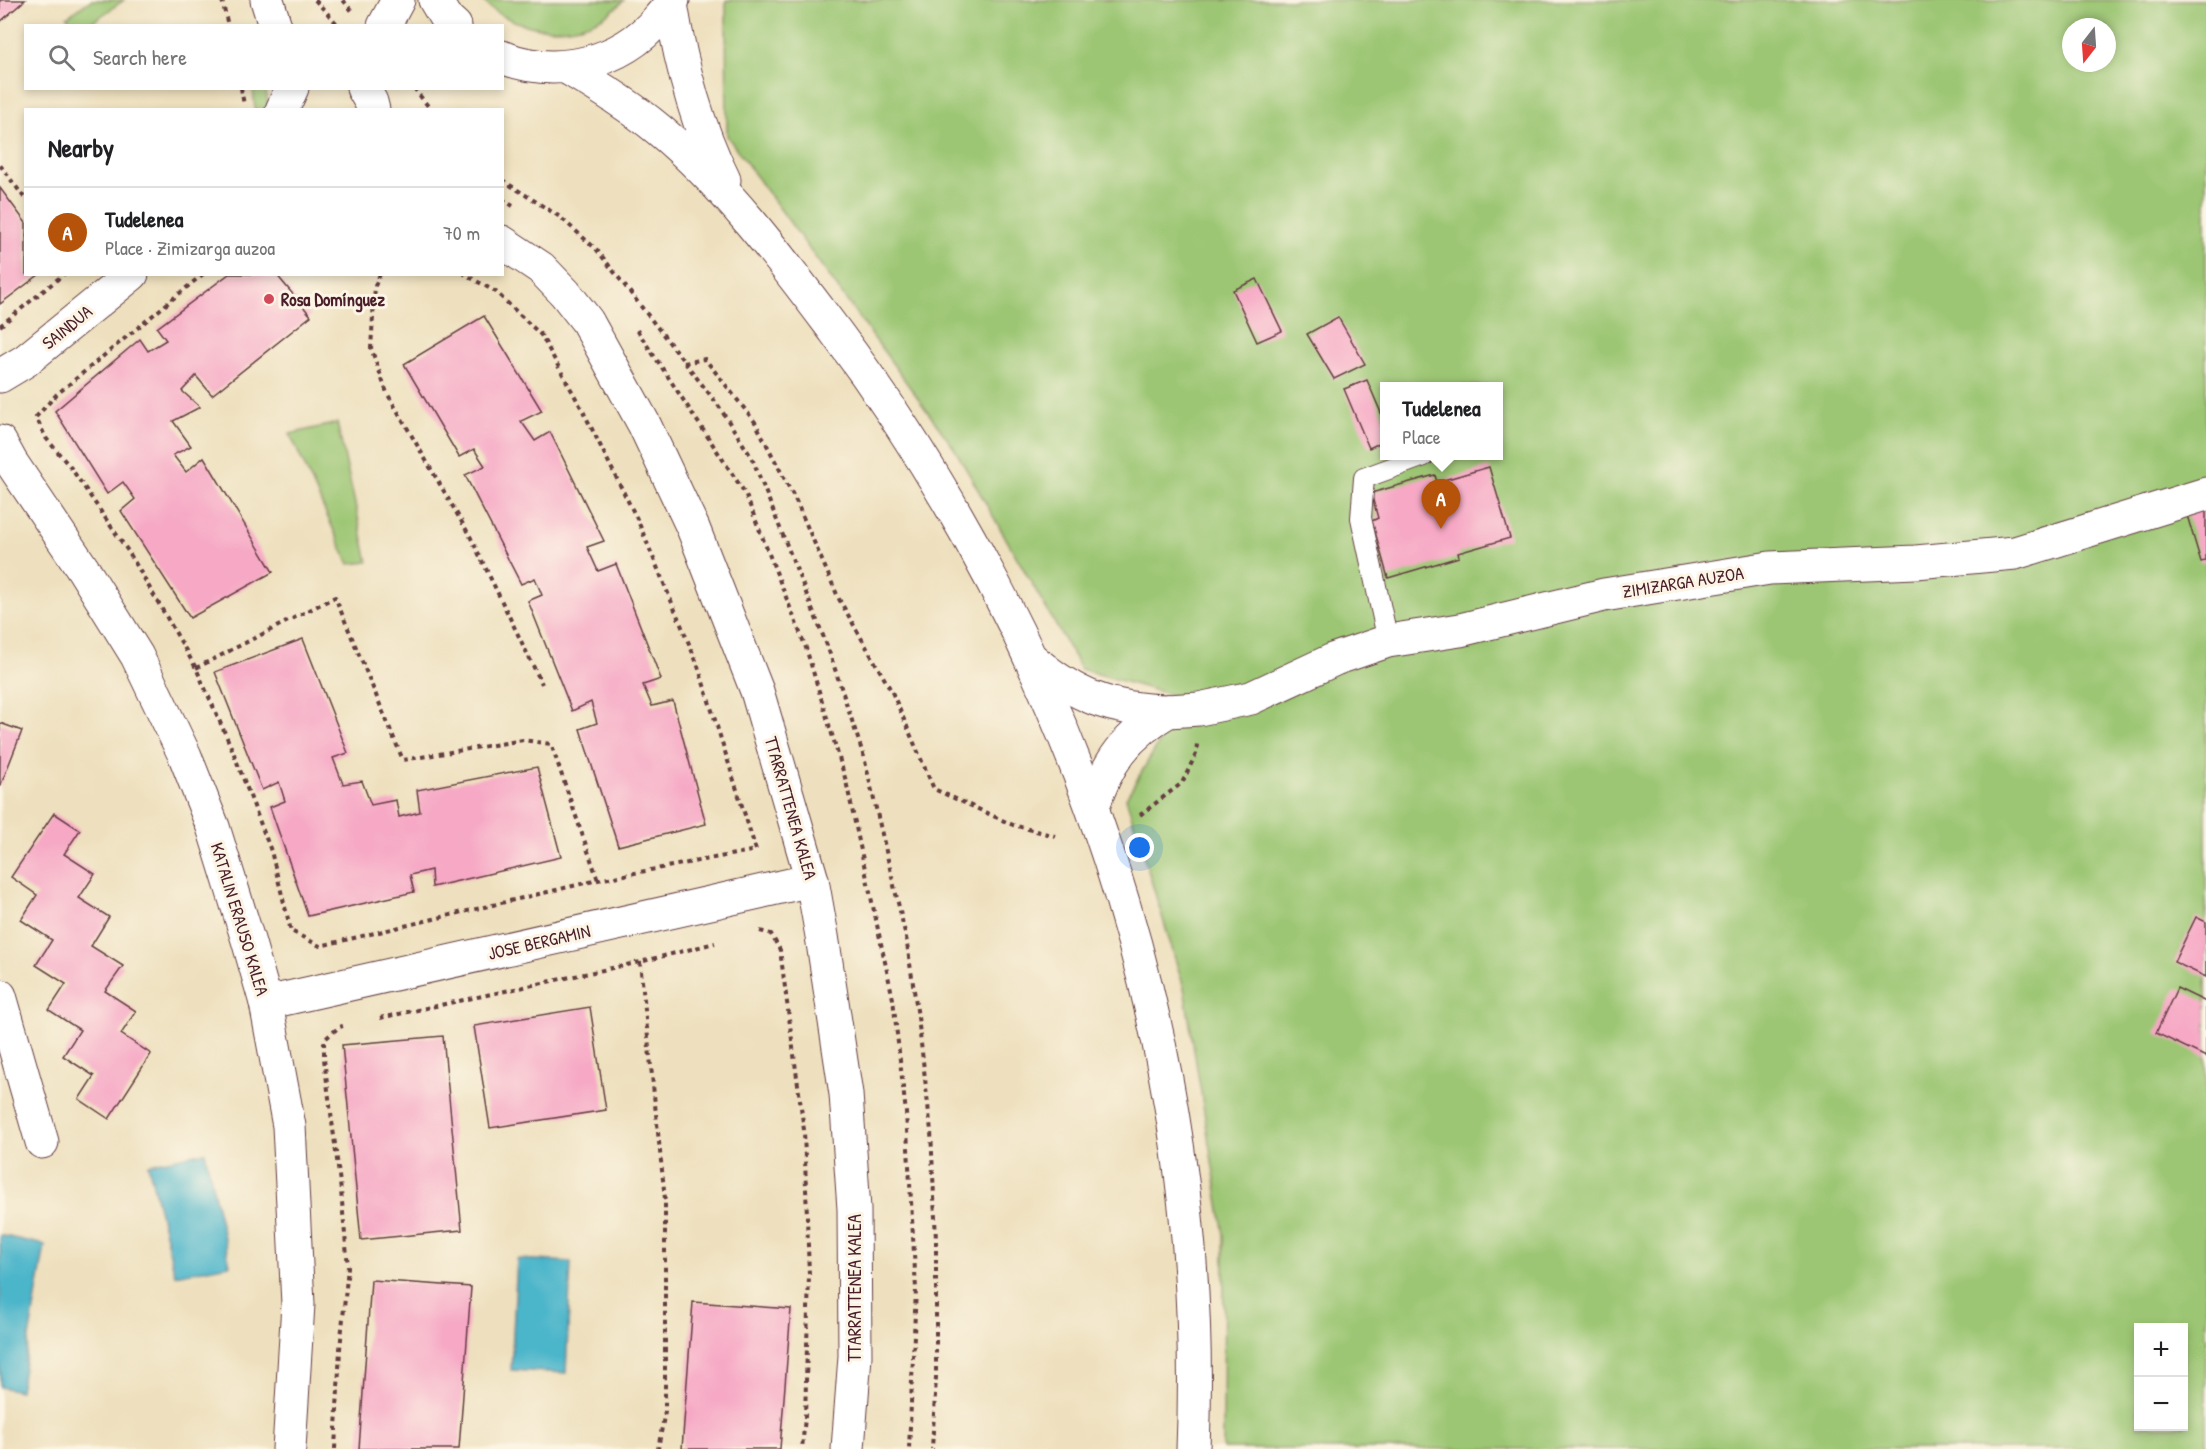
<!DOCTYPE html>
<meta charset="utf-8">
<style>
body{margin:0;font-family:"Patrick Hand",sans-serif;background:#f6f6f6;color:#202124}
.controls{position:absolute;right:18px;bottom:18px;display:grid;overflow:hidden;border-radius:0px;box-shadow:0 3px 9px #0003}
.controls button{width:54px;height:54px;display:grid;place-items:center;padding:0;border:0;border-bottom:2px solid #e0e0e0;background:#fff;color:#202124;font:30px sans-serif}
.compass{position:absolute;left:2062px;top:18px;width:54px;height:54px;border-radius:50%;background:#fff;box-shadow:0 3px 9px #0003;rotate:197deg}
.you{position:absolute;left:1140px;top:848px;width:21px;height:21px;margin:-15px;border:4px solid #fff;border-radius:50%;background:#1a73e8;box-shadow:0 0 0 9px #1a73e833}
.badge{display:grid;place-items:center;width:39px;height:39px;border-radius:50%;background:#b45309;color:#fff;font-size:20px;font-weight:700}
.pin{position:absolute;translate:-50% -50px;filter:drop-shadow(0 2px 3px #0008)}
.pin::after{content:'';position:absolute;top:32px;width:21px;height:18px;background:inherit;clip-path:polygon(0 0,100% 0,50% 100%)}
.popup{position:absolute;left:1380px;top:382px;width:123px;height:78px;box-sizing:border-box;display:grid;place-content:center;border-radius:0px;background:#fff;filter:drop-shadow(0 2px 4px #0005);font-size:20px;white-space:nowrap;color:#757577}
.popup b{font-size:22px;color:#202124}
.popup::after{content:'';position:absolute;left:50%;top:100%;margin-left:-12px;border:12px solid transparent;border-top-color:#fff}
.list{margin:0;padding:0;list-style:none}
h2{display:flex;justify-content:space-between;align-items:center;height:78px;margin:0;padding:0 24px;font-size:26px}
h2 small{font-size:20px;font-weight:400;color:#757577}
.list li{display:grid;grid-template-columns:39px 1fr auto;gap:18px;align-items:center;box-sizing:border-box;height:90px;padding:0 24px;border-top:2px solid #e0e0e0}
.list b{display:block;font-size:22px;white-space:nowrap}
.list p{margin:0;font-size:20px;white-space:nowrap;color:#757577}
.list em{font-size:20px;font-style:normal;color:#757577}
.icon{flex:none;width:33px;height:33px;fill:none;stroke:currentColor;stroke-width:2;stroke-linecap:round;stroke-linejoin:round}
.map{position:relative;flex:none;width:2206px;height:1449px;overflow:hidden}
.search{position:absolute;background:#fff;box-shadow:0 3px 9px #0003;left:24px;top:24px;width:480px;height:66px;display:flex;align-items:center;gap:15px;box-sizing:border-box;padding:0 21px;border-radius:0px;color:#757577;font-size:22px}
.panel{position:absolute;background:#fff;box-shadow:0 3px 9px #0003;left:24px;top:108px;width:480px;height:168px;border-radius:0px}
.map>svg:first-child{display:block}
.green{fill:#9cc673;stroke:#73724f;stroke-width:1.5;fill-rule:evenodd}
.water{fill:#4cb5ca;stroke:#4b6a7a;stroke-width:1.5}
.building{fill:#f6a8c5}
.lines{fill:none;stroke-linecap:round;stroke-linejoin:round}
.lane-casing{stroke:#633c41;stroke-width:22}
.street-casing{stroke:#633c41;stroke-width:35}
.secondary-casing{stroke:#633c41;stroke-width:35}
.path{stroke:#633c41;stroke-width:4;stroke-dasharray:4.5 4.5;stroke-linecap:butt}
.lane{stroke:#fff;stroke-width:20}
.street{stroke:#fff;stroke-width:33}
.secondary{stroke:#fff;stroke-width:33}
.poi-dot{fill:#d1495b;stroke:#fcf5e5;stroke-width:2}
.labels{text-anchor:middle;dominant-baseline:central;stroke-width:6;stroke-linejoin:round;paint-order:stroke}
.poi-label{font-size:18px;font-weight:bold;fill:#4a1f2b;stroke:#fcf5e5;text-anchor:start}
.street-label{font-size:18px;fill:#4a1f2b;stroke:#fcf5e5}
</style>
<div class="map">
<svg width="2206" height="1449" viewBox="0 0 2206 1449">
<rect width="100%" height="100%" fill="#fcf5e5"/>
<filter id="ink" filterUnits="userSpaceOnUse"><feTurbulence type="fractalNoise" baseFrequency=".0167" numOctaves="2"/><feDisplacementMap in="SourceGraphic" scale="12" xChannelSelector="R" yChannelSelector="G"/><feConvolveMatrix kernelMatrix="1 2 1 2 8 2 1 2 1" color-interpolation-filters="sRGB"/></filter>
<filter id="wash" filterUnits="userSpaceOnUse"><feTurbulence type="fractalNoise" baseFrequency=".008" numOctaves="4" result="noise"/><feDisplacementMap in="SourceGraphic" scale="24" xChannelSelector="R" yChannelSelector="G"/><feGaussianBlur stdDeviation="1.35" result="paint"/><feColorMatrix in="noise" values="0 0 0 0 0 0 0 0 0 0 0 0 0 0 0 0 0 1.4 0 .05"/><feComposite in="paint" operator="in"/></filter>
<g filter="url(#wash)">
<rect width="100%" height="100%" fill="#eee0be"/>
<g class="green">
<path d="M91,0h33l-36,25h-14l-7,-8z"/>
<path d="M482,0h142c-35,40 -106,37 -142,0z"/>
<path d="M726,0h1480v1449h-983l1,-214 -40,-247 -58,-190 59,-99 -104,-30 -127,-221 -227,-312zM2071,27h36v36h-36zM1384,386h114v70h-114zM2138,1328h46v98h-46z"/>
<path d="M253,89h13l2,20h-13z"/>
<path d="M337,423l31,139 -19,2 -59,-130z"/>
</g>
<g class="water">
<path d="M205,1152l25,113 -55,10 -27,-111z"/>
<path d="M0,1235l45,10 -25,146 -20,-4z"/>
<path d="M517,1259l54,3 -5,111 -55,-3z"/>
</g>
<g id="blocks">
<g class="building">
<path d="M0,0h25l-25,22z"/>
<path d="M0,188l26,35v51h14l-40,30z"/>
<path d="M229,274h47l35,42 -99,79 -16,-19 -14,15 18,16 -27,14 18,25 -18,9 13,17 18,-15 69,115 -83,46 -69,-107 14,-12 -12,-17 -16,12 -52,-83 85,-72 8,12 18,-11 -9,-12z"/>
<path d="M1257,279l25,52 -25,11 -24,-52z"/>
<path d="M484,316l58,95 -21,10 14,20 15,-9 54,109 -17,6 11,24 18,-7 45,115 -18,6 9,21 21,-5 33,123 -88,22 -38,-117 17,-6 -6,-21 -19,9 -44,-110 14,-6 -7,-17 -14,6 -56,-109 20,-9 -11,-17 -15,8 -55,-93z"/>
<path d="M1338,317l27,47 -31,15 -27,-45z"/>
<path d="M1367,380l17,40v21l-15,7 -25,-59z"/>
<path d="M1489,467l21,71 -52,15 1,4 -71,21 -16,-57 6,-3 -7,-25 64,-18 2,7z"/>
<path d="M2206,506v55l-5,1 -15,-50z"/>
<path d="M303,639l45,114 -15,5 10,26 19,-3 9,24 25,-5 3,17 21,-5 -3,-22 120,-23 24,90 -129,30 -1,-17 -21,5 4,17 -106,24 -38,-109 15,-6 -6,-19 -17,8 -47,-118z"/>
<path d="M0,723l22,8 -22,56z"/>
<path d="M54,813l26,17 -16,24 31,20 -16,24 30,19 -18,29 32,20 -18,25 31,20 -15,23 30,20 -42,65 -30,-20 15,-23 -31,-20 17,-26 -31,-20 17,-26 -30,-19 16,-25 -31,-20 16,-25 -26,-18z"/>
<path d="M2196,917l10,5v55l-32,-15z"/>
<path d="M2177,988l29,14v55l-50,-24z"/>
<path d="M590,1007l16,103 -116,18 -16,-102z"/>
<path d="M443,1036l19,194 -101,10 -19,-195z"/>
<path d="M371,1280l100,7 -12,162h-100z"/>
<path d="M693,1302l98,7 -11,140h-98z"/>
</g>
</g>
</g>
<g filter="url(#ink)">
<use href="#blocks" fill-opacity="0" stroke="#633c41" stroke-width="1.5"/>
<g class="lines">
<g class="lane-casing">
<path id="lane" d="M1388,641l-27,-123 3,-40 60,-22"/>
</g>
<g class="street-casing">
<g id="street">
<path d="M267,0l8,26"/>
<path d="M384,26l14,-26"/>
<path d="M363,88l8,14 2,8"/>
<path d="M282,110l10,-22"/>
<path d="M502,242l39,26 24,25 22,28 57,103 49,104 64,163 55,189 10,56 24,158 8,115 1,147 -7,93"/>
<path d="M0,376l25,-15 107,-87"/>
<path d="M0,442l11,20 72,107 54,87 48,100 28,71 35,113 18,63 23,123 9,178 -9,145"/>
<path d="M1168,711l31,-2 52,-11 84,-39 53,-18 72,-11 144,-35 166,-27 146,-6 99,-9 191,-59"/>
<path d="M0,996l42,146"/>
<path d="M266,1003l546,-123"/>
</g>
</g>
<g class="secondary-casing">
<g id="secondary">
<path d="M435,0l10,17 10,9"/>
<path d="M671,4c10,62 25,120 53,176"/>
<path d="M502,57c55,22 119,6 157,-39 4,-5 10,-11 14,-18"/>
<path d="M566,67c31,19 63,38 92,62 69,57 123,130 177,202 238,318 375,719 358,1118"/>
<path d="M1033,660c43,37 79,50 135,51"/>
<path d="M1093,807c14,-45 34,-72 75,-96"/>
</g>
</g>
<g class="path">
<path d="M222,0l6,26"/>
<path d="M315,0l24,26"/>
<path d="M343,0l9,11"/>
<path d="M241,88l3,17"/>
<path d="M414,88l17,22"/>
<path d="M0,165l26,35"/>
<path d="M502,180l58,37 37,33 121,155 34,53 76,190 36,109 42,180 12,80 13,114 5,109v137l-4,72"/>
<path d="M502,199l11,7"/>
<path d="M203,274l-147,121 -20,22 10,21 25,30 59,86 66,114 36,81 39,102 20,80 29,15 278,-66 158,-30 -59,-187 -59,-142 -55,-110 -42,-76 -45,-43 -32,-18"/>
<path d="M380,274l-5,12 -4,62 16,45 84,145 71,146"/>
<path d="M0,326l64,-52"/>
<path d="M637,330l108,163 61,155 40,133 47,218 13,114 10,176 -7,160"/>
<path d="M684,363l21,-4 50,63 41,79 43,98 53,93 42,97 79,36 42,11"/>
<path d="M196,668l139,-71 68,163 120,-20 28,4 47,136"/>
<path d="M1140,815l42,-32 14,-29 1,-10"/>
<path d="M760,931l11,3 9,16 24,180 5,145 -4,142 -3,32"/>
<path d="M640,962l25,237v212l-7,38"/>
<path d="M380,1018l260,-56 75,-19"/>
<path d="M335,1449l5,-100 8,-82 -7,-76 -17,-132v-19l15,-13 4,-1"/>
</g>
<use href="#lane" class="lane"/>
<use href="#street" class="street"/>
<use href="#secondary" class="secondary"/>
</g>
</g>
<circle class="poi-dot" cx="269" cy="299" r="6"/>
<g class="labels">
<g class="poi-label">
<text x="281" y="299">Rosa Domínguez</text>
</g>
<g class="street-label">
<text transform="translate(67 327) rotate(-39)">SAINDUA</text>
<text transform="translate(1683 582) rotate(-9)">ZIMIZARGA AUZOA</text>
<text transform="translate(791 808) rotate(74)">TTARRATTENEA KALEA</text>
<text transform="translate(240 919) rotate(73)">KATALIN ERAUSO KALEA</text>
<text transform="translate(539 942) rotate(-13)">JOSE BERGAMIN</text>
<text transform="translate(854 1288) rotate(-90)">TTARRATTENEA KALEA</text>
</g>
</g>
</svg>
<div class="controls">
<button>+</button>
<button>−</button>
</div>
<svg class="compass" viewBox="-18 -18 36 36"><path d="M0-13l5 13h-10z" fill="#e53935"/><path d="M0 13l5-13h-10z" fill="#757577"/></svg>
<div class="you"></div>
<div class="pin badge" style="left:1441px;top:529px">A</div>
<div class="popup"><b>Tudelenea</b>Place</div>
<div class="search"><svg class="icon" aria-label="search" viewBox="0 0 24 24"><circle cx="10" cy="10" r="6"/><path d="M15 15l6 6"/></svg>Search here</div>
<section class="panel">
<h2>Nearby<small></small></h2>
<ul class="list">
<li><span class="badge">A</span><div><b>Tudelenea</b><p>Place · Zimizarga auzoa</p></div><em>70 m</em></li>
</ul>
</section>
</div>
